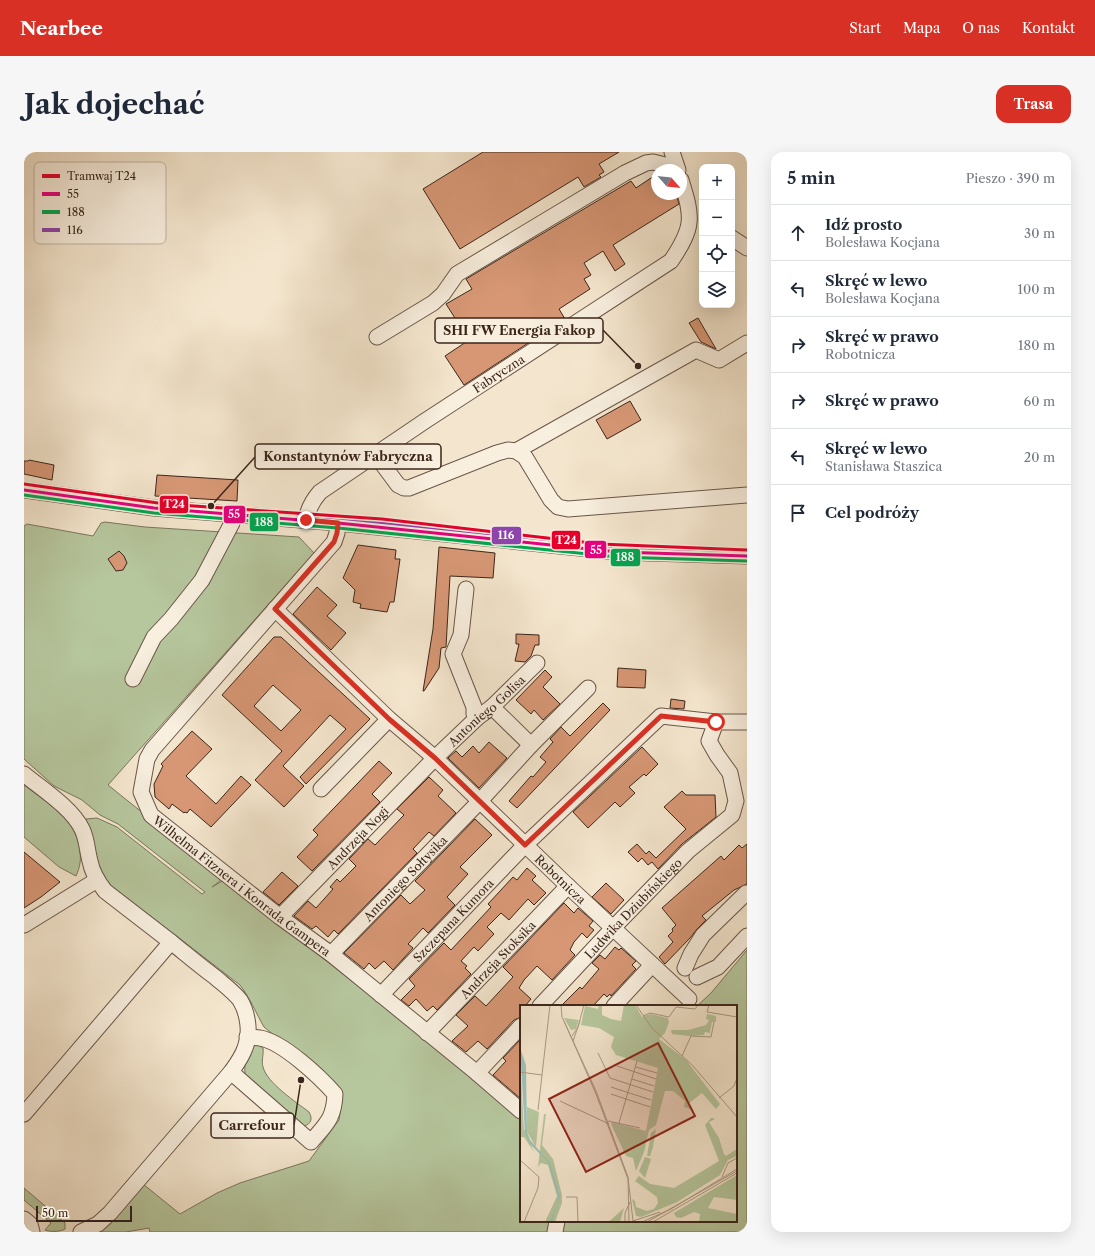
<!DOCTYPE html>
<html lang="pl">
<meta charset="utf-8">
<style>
body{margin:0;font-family:"Libre Caslon Text",serif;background:#f6f6f7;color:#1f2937}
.controls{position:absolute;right:12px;top:12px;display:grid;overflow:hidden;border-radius:8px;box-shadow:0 4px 16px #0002}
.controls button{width:36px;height:36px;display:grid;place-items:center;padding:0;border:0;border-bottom:1px solid #e0e1e3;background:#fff;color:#1f2937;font:20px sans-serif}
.compass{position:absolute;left:627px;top:12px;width:36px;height:36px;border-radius:50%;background:#fff;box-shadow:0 4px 16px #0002;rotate:117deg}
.scale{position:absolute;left:12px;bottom:10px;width:96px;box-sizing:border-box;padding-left:4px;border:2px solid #3c261b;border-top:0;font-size:11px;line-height:14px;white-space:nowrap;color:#3c261b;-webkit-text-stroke:3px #f8efdf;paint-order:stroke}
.stop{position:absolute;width:12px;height:12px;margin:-9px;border:3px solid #d93025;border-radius:50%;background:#fff}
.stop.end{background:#d93025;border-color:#fff;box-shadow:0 1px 4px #0008}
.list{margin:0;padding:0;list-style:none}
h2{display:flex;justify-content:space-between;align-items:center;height:52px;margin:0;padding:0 16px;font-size:17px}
h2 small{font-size:13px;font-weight:400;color:#747a83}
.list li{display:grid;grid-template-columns:26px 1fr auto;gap:12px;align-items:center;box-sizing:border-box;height:56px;padding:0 16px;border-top:1px solid #e0e1e3}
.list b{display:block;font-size:15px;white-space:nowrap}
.list p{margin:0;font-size:13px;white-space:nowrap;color:#747a83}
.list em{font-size:13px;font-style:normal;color:#747a83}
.icon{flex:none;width:22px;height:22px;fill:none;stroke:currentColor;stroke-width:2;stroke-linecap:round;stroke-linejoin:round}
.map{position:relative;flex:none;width:723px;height:1080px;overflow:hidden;border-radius:12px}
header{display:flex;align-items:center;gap:24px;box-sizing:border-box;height:56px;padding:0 20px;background:#d93025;color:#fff}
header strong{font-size:19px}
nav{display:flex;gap:22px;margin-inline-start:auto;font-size:14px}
.intro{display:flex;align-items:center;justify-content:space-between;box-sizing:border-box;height:96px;padding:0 24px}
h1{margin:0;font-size:28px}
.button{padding:10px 18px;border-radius:12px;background:#d93025;color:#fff;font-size:14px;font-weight:700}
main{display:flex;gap:24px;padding:0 24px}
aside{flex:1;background:#fff;border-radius:12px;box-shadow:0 4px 16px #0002}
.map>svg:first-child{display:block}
.green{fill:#b6c69d;stroke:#79765c}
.building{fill:#d79775;stroke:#3c261b;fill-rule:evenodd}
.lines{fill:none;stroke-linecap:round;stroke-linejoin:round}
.minor-casing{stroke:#6a5648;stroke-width:17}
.minor{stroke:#f8efdf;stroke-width:15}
.bus-1-casing{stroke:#f8efdf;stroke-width:6}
.bus-2-casing{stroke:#f8efdf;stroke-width:6}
.bus-3-casing{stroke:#f8efdf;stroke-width:6}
.bus-1{stroke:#e5007d;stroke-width:3}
.bus-2{stroke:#00a651;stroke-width:3}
.bus-3{stroke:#8e44ad;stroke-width:3}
.tram-1-casing{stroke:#f8efdf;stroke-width:6}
.tram-1{stroke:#e4002b;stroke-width:3}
.route{stroke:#d93025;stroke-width:5}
.labels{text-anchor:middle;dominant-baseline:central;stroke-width:4;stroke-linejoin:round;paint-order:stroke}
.street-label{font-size:12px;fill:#3c261b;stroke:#f8efdf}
.inset-road{fill:none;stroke:#aa9986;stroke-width:1}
.view{fill:#8f2418;fill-opacity:0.15;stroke:#8f2418;stroke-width:2}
.inset-edge{fill:none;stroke:#3c261b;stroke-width:2}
.key{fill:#f8efdf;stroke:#c0b3a4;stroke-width:1}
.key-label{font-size:11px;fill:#3c261b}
.leader{fill:none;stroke:#3c261b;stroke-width:1.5}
.callout-dot{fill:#3c261b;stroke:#f8efdf;stroke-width:1.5}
.callout{fill:#f8efdf;stroke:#3c261b;stroke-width:1.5}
.callout-label{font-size:13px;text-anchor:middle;font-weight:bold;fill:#3c261b}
.line-badge{stroke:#f8efdf;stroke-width:1.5}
.badge-label{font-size:11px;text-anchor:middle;font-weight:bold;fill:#fff}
</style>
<header>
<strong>Nearbee</strong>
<nav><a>Start</a><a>Mapa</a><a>O nas</a><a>Kontakt</a></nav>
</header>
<div class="intro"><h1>Jak dojechać</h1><a class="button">Trasa</a></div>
<main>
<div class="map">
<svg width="723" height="1080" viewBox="0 0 723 1080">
<rect width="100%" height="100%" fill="#f4e6ce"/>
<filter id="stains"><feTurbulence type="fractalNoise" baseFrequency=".005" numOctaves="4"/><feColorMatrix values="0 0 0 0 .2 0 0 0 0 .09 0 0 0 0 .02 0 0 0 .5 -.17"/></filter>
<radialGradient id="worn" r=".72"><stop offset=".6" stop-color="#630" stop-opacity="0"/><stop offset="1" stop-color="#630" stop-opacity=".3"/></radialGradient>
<g class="green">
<path d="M81,370l40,5 154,10 15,16 -206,232 116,93 -12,9 12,-7 297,235v106h215v-215h-39l14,-13 36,-43v282h-597l-1,-4 -23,4h-28l8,-5 37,-43 37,30 37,-21 23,-10 69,-22 30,-41 3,-21 -5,-13 -73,-59c-8,-14 -14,-29 -24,-42l-131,-101 -10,-18 -13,-47 11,-1 20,9 85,67 3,-2 -87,-68 -18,-9 -18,-15 -28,-14 -30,-27v-233l3,-2 66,12 8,-13z"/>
<path d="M0,633c23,18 54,35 56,67 1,9 0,15 -4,24l-17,-9 -35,-30z"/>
<path d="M232,892l7,4c1,6 -2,13 0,19 4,16 33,35 46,45 4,7 2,12 -5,14l-58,-47c-3,-12 -1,-28 10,-35z"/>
<path d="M0,1036l41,35v6c-5,3 -15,3 -20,1l6,-7 -27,-23z"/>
</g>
<g class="building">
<path d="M459,0h136l-20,12 5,8 -5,3 2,2 -17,10 -6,-10 -118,72 -37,-60z"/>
<path d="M633,22v20h19l3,10 -66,41 12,19 -10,7 -12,-20 -19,12 7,12 -7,4 6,10 -31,20 6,10 -101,66 -19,-29 24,-16 -23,-36 26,-15 -6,-10 165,-98 5,7z"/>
<path d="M674,166l18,31 -15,-7 -12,-19z"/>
<path d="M606,249l11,19 -34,19 -11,-19z"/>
<path d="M5,308l25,5 -2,15 -28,-6v-13h4z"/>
<path d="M133,323l81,5 -1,21 -82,-5z"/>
<path d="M334,393l38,5 -1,9h5l-6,43h-4l-3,10 -27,-4 1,-4 -8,-2 2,-12 -12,-12z"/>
<path d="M415,395l56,6 -2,25 -43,-2 -4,71 -5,1 -2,20 -15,23h-1l10,-62z"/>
<path d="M95,399l5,5 3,7 -4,7 -7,1 -8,-12z"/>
<path d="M293,435l20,18 -10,11 19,17 -15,17 -38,-36z"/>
<path d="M492,482l23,1v10h-4l-4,11 -6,6 -10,-1 4,-17h-3z"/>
<path d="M250,485h7l89,82 -64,65 -6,-7 46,-48 -16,-14 -47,51 21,20 -20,21 -29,-27 27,-29 -60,-56zM249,533l28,25 -20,21 -27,-25z"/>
<path d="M594,516l28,2 -1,18 -28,-1z"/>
<path d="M521,518l7,7 -9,10 17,17 -17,16 -9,-10 -3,4 -15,-14z"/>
<path d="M647,547l14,2 -1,8 -14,-1z"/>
<path d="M579,551l7,7 -93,98 -8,-7 22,-25 2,1 13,-15 -6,-5 13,-15 -3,-3 11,-12 9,9z"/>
<path d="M168,579l20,18 -26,27 30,28 25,-28 10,9 -40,42 -21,-18 -3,4 -2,-1 -1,1 -12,-9 -3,5 -14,-12 -1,-13 9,-18 -2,-2z"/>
<path d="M465,590l18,16 -28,30 -31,-30 8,-7 6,6 11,-11 6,7z"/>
<path d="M618,595l16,17 -12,12 -2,-2 -15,13 6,6 -15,14 -5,-5 -27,26 -15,-16z"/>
<path d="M355,609l13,12 -20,21 8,8 -68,69 -15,-14 21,-22 -5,-5z"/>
<path d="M405,625l14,13 -5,6 18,17 -22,23 -5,-4 -16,17 4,4 -79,81 -4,-4 -6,7 -12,-11 -4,3 -18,-13 14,-15 8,7 17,-19 -3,-2 7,-8 3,3 16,-16 -7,-7 19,-20 7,6 29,-30 -7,-6z"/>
<path d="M658,639l4,4h29l1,22 -34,27 -24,25 -6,-7 -4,3 -6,-7 -4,4 -10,-10 9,-8 9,10 3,-3 7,7 30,-29 -22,-22z"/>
<path d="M451,667l17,16 -32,32 8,7 -21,23 8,8 -27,28 -5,-5 -15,16 5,4 -20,22 -9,-9 -9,8 -6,-6 -5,6 -20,-16 57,-58 9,9 15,-14 -10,-9z"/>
<path d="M723,692v40l-13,6 -32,26 4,4 -9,9 -7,9 -25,26 -6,-7 14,-15 -5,-6 5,-5 -1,-2 4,-4 -14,-17 59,-52 3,4 15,-15 3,3z"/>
<path d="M0,700l36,30 -19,15 -17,11z"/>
<path d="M503,716l9,8 -4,4 14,13 -12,12 -6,-6 -19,21 -8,-7 -14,14 7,7 -16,17 -4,-4 -13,14 6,5 -2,2 6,6 -34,36 -4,-4 -6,5 -11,-12 -7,7 -8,-6 14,-14 -6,-7 35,-36 7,7 40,-43 -3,-3 25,-27 4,3z"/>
<path d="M258,720l16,14 -19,19 -16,-13z"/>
<path d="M582,731l18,17 -13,14 -19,-17z"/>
<path d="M540,751l10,10 4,-5 15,13 -4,5 5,4 -7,8 -5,-5 -8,9 -4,8 5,5 -23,25 -15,-14 -13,14 -5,8 12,11 -6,7h-4v11l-7,3 -27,29 -9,-8 -12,11 -14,-11 16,-15 -12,-11 19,-19 11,10 27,-29 -10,-10z"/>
<path d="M591,795l4,3 2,-2 15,13 -4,4 4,4 -25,27 -1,-2 -3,3 -3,-3 -11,12h-32l19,-19 2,2 17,-20 -7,-6 8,-8 5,4z"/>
<path d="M497,887v60l-28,-24 13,-14 -3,-3z"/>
</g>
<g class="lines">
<g class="minor-casing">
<g id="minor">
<path d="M648,0l6,18"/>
<path d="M708,86l15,10"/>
<path d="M353,185l56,-34 10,-9 14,-20 168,-101 21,-10 7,-1 24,6"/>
<path d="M492,299l180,-101 23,10 28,-17"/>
<path d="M351,302l23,31 6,3h5l88,-35 11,-3 8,1 9,6 26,43 7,7 10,2 179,-14"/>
<path d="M0,338l130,18 184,15 280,29 129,4"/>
<path id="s1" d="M282,368c2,-11 6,-19 14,-28l105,-71 246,-160c23,-34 22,-43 10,-81"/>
<path id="s2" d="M314,371l-1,10 -3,9 -182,208 -5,9 -6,33 10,23 129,102 51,37 146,119 44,38"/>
<path d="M442,437l-5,46 -8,19 21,53v7l3,4"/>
<path id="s3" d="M251,457l114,110 46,39 133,128 121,113"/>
<path d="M109,527l21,-42 17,-18 31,-39 30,-57 1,-9"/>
<path d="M468,555l39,38"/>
<path d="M0,622c18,15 48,34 58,55 5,10 5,21 8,32 2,12 8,21 15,30l66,51 -147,172"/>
<path d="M297,637l68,-70"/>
<path id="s4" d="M256,765l155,-159 42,-40 15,-11 45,-44"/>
<path d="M0,773l73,-45"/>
<path id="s5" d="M307,802l148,-152 52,-57 57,-57"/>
<path d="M661,816l6,-14 12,-19 43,-42"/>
<path d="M673,825l21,-10 29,-31"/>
<path id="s6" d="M357,843l144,-150 136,-129 55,6h31"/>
<path id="s7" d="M516,854l73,-78 75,-77 44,-36 4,-14 -6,-28 -13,-18 -8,-14 7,-19"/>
<path d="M590,854l38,-41"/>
<path id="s8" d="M403,881l141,-147"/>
<path d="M207,920l80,70c15,-18 23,-23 24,-48 -15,-17 -52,-52 -75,-56 -4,-1 -9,0 -13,-1"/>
<path d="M453,921l44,-47"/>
<path d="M0,1067l6,5 2,8"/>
<path d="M57,1080l17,-8 12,-11 121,-141c5,-7 11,-15 14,-24 6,-14 3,-35 -5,-48 -7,-9 -17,-16 -25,-23 -15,-11 -29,-23 -44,-35"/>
<path d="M531,1080l2,-11"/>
</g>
</g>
<use href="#minor" class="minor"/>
<g class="bus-1-casing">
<path id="bus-1" d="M0,338l130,18 184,15 280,29 129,4"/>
</g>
<g class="bus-2-casing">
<path id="bus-2" d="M0,343l130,18 184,15 279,29 130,4"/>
</g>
<g class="bus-3-casing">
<path id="bus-3" d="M1,333l130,18 184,15 279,29 129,4"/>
</g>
<use href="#bus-1" class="bus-1"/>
<use href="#bus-2" class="bus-2"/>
<use href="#bus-3" class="bus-3"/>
<g class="tram-1-casing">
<path id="tram-1" d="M0,332l141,20 217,15 218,25 147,6"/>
</g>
<use href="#tram-1" class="tram-1"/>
</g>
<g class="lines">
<path class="route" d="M282,368l32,3 -1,10 -3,9 -59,67 114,110 46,39 90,87 136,-129 55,6"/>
</g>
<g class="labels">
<g class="street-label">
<text stroke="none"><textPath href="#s1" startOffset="246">Fabryczna</textPath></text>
<text stroke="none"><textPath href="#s4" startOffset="292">Antoniego Golisa</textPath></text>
<text stroke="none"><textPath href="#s4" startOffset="111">Andrzeja Nogi</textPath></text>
<text stroke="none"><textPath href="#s5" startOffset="106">Antoniego Sołtysika</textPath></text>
<text stroke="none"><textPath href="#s3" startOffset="393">Robotnicza</textPath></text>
<text stroke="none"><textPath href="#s2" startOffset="480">Wilhelma Fitznera i Konrada Gampera</textPath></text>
<text stroke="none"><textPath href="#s7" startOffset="135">Ludwika Dziubińskiego</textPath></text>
<text stroke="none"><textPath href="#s6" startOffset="104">Szczepana Kumora</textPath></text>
<text stroke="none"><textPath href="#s8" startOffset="102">Andrzeja Stoksika</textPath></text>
</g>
</g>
<g transform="translate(496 853)">
<rect width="217" height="217" fill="#f4e6ce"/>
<path d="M79,0h3v10l9,4 10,2 3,-16h11l7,12 8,-3 18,4 1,4 -4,11 -6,6 27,21 34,44 -4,5 -14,-16 -14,11 5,6 -9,-3 1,-6 -12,-10h-8l-9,34 -7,5 -5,22 -8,19 -3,-13 -7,-2 -15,-32 1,-2 34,9 12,-63 -42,-13 -5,-8 3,-10 -15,-9 -18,-3 4,-19 13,3zM187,9l9,2v6h-4l-3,15 1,-4 -5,-1 -1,3 -15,1 -17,-2 -1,-4h17l18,-5 3,-5 -3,-1zM44,13l15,2 -3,9 -5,1zM0,54l4,70 10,23 -10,-15h-4zM7,102l12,5 -3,35 -9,-15zM24,109h2l-4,31 11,14 9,36v8l-7,19h-10l12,-26 -9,-31 -7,-2 -3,4zM191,113h2l2,1 -6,3 10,16 5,16 2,2 11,-7v7l-9,4 -8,15 -43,27 -36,15 -5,-1 -4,-17 3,2 1,6 11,4 7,-2 4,-6 -1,-6 -22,-16 4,-5 11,8 24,4 45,-27 -14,-36zM136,124l-3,18 -3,9h-3l4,-23zM125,152l6,2 -6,19 -6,-7zM217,170v25l-23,-3 -6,11 29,6v8h-38l1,-8 -6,-2 -13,6 -5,-1 -2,-4zM104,203l-4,14h-12l4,-3z" fill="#b6c69d"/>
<path d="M0,43l6,17 1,67 3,8 20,23 10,33 -8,26 -2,-1 7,-16 1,-9 -10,-34 -18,-18 -5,-11z" fill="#9cc0b8"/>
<path class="inset-road" d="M41,0l1,12 34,74 32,86 5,44M116,0l16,23 41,38 44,51M189,0l-2,7 30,5M123,11l7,-3 19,4 7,-10 19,2 3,-4M44,16l32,73 32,85 1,43M52,31l6,-9 6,-22M53,36l7,-20M78,48l12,25 43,14M162,51l9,-20 20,1 3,-15M97,61l39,13M116,62l21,6M0,67l22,3M112,74l22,7M91,82l40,13M91,89l39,13M199,93l15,-12 3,-8M40,96l49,23M18,105l12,-105M88,116l32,7M99,118l18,-62M0,155l19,17 -1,11 -14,34M202,172l6,-14 9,-5M46,192h11l1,25M113,216l27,-9M105,217v-9l5,-11M122,217l29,-13 66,-40M127,217l90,-51M133,217l84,-49"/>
<path class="view" d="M138,38l37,73 -109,56 -37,-73z"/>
<rect width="217" height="217" class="inset-edge"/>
</g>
<rect x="10" y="10" width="132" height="82" rx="6" class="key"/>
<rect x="18" y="22" width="18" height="4" fill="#e4002b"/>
<rect x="18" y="40" width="18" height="4" fill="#e5007d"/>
<rect x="18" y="58" width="18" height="4" fill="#00a651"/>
<rect x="18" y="76" width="18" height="4" fill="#8e44ad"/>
<g class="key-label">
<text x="43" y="28">Tramwaj T24</text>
<text x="43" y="46">55</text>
<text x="43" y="64">188</text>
<text x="43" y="82">116</text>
</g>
<path class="leader" d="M614 214L579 178M187 354L231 305M277 928L270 973"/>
<g class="callout-dot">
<circle cx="614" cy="214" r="4"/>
<circle cx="187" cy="354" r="4"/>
<circle cx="277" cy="928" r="4"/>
</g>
<g class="callout">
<rect x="411" y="166" width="168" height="25" rx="4"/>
<rect x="231" y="292" width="186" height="25" rx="4"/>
<rect x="187" y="961" width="83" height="25" rx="4"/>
</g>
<g class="callout-label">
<text x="495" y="183">SHI FW Energia Fakop</text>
<text x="324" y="309">Konstantynów Fabryczna</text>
<text x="228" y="978">Carrefour</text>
</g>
<g class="line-badge">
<rect x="135" y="343" width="30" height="19" rx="4" fill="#e4002b"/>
<rect x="199" y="353" width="23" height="19" rx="4" fill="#e5007d"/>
<rect x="225" y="360" width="30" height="20" rx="4" fill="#00a651"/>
<rect x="467" y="374" width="31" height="19" rx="4" fill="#8e44ad"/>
<rect x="527" y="378" width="30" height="20" rx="4" fill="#e4002b"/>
<rect x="560" y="388" width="23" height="19" rx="4" fill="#e5007d"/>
<rect x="586" y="396" width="31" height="19" rx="4" fill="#00a651"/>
</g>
<g class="badge-label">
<text x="150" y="356">T24</text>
<text x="210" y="366">55</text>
<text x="240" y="374">188</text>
<text x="482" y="387">116</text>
<text x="542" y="392">T24</text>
<text x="572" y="402">55</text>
<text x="601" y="409">188</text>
</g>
<rect width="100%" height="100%" filter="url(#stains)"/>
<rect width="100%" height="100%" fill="url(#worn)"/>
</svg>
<div class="controls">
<button>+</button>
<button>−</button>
<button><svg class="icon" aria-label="locate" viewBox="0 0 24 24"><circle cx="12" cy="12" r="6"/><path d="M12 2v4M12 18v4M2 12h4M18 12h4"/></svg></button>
<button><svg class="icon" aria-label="layers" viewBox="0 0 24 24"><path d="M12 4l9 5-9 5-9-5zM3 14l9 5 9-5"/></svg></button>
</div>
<svg class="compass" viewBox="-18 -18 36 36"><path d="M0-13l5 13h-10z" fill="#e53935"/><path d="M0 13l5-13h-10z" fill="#747a83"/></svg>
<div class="scale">50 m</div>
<div class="stop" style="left:692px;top:570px"></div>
<div class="stop end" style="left:282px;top:368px"></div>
</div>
<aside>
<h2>5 min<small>Pieszo · 390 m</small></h2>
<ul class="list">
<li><svg class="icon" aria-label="ahead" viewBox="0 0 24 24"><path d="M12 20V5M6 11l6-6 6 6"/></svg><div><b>Idź prosto</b><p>Bolesława Kocjana</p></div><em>30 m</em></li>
<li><svg class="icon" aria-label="left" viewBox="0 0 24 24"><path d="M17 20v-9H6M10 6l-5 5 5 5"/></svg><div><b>Skręć w lewo</b><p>Bolesława Kocjana</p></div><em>100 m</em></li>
<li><svg class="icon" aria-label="right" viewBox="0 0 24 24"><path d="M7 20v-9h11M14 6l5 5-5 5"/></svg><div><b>Skręć w prawo</b><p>Robotnicza</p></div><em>180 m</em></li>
<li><svg class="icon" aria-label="right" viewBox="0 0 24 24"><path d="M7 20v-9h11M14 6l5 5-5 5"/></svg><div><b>Skręć w prawo</b></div><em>60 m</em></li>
<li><svg class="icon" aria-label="left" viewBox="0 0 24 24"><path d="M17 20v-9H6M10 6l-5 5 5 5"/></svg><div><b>Skręć w lewo</b><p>Stanisława Staszica</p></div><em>20 m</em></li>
<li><svg class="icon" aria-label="arrive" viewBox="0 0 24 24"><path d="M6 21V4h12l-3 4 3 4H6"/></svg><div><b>Cel podróży</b></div></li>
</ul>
</aside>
</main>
